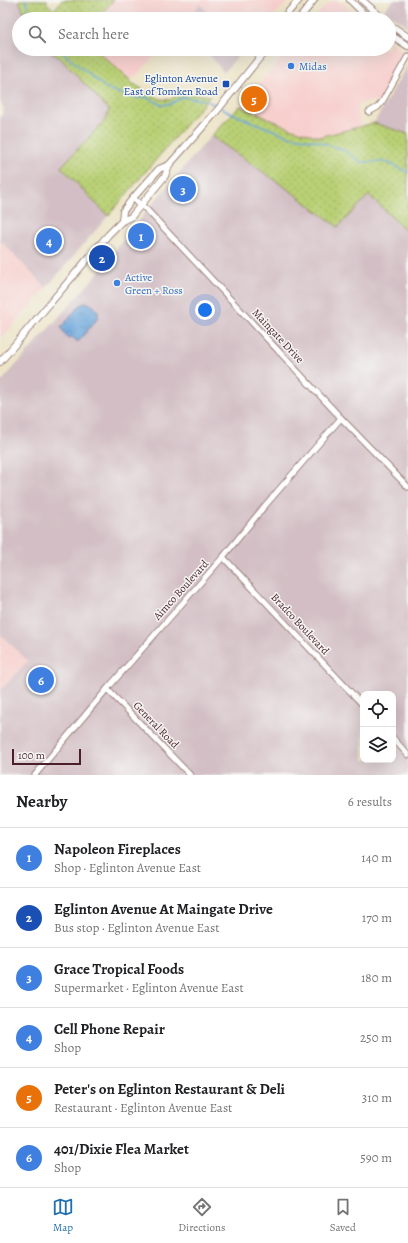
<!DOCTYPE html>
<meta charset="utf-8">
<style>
body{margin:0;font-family:Alegreya,serif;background:#f2f2f2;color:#202124}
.controls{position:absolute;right:12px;bottom:12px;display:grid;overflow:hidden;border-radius:8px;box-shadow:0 4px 16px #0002}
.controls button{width:36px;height:36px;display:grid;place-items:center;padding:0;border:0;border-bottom:1px solid #e0e0e0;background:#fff;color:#202124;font:20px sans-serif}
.scale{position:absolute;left:12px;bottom:10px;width:69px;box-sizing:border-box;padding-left:4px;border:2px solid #4a1f2b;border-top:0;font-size:11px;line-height:14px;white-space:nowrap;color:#4a1f2b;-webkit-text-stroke:3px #f6f6f2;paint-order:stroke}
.you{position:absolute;left:205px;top:310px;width:14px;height:14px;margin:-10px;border:3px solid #fff;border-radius:50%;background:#1a73e8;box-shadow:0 0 0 6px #1a73e833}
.badge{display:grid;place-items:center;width:26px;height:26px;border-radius:50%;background:#1f6fb2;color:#fff;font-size:13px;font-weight:700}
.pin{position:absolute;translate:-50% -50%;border:2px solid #fff;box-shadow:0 1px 4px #0006}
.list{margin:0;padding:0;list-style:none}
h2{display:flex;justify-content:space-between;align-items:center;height:52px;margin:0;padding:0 16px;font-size:17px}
h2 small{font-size:13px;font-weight:400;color:#757577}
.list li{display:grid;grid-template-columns:26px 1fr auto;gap:12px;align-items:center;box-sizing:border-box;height:60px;padding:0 16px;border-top:1px solid #e0e0e0}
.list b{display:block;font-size:15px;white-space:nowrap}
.list p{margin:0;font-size:13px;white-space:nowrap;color:#757577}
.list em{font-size:13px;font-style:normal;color:#757577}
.icon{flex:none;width:22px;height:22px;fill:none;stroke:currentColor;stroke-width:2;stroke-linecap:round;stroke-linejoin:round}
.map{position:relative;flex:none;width:408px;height:775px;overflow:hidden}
.search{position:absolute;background:#fff;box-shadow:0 4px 16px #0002;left:12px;right:12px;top:12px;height:44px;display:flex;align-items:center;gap:10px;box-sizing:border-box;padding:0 14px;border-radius:22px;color:#757577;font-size:15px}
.sheet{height:412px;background:#fff}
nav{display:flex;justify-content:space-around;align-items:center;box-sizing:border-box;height:56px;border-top:1px solid #e0e0e0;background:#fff;font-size:11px;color:#757577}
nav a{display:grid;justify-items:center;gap:2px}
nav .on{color:#1f6fb2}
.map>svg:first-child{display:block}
.built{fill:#f7d0ce}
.industrial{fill:#d2bec4;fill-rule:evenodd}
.grass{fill:url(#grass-dots);stroke:#827850}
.water{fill:url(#water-ripples);stroke:#5a6283}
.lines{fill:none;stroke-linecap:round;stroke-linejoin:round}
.stream{stroke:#6aa6db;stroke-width:1.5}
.minor-casing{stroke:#9c827a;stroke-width:7}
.major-casing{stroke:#9c827a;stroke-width:8}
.minor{stroke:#fff;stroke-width:5}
.major{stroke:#fff;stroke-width:6}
.shop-dot{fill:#3f7fe0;stroke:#f6f6f2;stroke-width:1.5}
.transit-dot{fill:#1a4fb4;stroke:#f6f6f2;stroke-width:1.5}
.labels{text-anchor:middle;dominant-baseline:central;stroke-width:3;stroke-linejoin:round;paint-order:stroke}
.shop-label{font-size:11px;fill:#366cbe;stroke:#f6f6f2;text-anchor:start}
.transit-label{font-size:11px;fill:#164399;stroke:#f6f6f2;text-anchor:end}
.street-label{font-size:11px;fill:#4a1f2b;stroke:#f6f6f2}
</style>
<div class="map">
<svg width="408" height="775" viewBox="0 0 408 775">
<defs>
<pattern id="grass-dots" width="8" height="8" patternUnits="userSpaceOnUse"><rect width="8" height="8" fill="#b9d074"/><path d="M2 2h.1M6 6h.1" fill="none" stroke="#a1b265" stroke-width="1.8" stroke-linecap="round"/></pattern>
<pattern id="water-ripples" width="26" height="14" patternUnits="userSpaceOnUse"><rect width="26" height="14" fill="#6aa6db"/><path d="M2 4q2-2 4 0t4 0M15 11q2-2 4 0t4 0" fill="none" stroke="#5987b2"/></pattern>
</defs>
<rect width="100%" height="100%" fill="#f6f6f2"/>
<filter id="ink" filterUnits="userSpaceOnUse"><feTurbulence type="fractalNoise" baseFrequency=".025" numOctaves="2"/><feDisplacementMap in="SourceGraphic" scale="8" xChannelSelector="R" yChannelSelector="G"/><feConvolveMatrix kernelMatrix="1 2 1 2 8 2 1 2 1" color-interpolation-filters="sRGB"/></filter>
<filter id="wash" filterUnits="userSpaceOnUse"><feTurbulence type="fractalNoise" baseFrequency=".012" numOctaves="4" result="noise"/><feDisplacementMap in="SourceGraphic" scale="16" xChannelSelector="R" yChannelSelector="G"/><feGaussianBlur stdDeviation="0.9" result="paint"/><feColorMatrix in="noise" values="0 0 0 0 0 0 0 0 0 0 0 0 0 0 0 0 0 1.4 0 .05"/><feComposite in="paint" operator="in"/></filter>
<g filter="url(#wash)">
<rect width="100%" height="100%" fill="#ede4c8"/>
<g class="built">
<path d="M114,0h176l-19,19h-57l-14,-15 -13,15h-91z"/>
<path d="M336,0l9,5 17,14h-48l13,-15z"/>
<path d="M389,40l11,8 3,7 -1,8 -24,39 -9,-1 -8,2 -4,4 3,19 -41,11 -29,-9 -50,-22 49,-57h100z"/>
<path d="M95,49h66l-21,23 -10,8z"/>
<path d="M0,240l46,48 -46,52z"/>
<path d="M0,634l28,27 -28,30z"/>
</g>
<g class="industrial">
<path d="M0,0h19l7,19h-7v30h28l15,11 48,50 -4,9 -45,48 47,49 -62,72 -46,-48v-121l4,-10 -4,-8z"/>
<path d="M393,0h15v27l-24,-17z"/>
<path d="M200,4l14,15h-27z"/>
<path d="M204,49h38l1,1 -19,22z"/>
<path d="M408,64v70l-34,-11z"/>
<path d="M211,136l78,54 49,37 31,-32 39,38v542h-408v-84l28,-30 -28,-27v-251l92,-103 61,-77zM363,694h30v66h-30z"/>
</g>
<g class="grass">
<path d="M19,0h29l-2,2 8,8 8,-10h52l-18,19h-70z"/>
<path d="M47,49h48l35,31v2l30,17 10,1 11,-8 29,4 -102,120 -47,-49 45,-48 3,-9 -47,-50z"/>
<path d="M240,106l50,22 29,9 55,-14 34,11v99l-39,-38 -31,32 -49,-37 -78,-54z"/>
</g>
<path class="water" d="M87,302c6,4 13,7 11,16l-20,24 -6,-5 -4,1 -7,-10 19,-23z"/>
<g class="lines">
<g class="stream">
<path d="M26,0l3,15 4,4"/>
<path d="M60,49l9,9 37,30 16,6 16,4 8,-1 16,8 8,-1 13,-7 21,3 14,6"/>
<path d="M221,108l24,11 43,17 29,5 27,9 17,12h25l22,10"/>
</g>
</g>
</g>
<g filter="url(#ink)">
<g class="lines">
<g class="minor-casing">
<g id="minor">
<path d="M369,112l9,-5 4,-5 26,-46"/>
<path d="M133,198l15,13 193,207 67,69"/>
<path d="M223,557l140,148"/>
<path d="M107,689l83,86"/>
<path d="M393,738l15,17"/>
<path d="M35,775l72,-86 116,-132 40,-49 78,-90"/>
</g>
</g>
<g class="major-casing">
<g id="major">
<path d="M350,0l19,19"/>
<path d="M362,0l21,19"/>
<path d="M282,19l17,-19"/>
<path d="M299,19l15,-19"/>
<path d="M389,24l19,13"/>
<path d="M389,34l19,12"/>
<path d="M122,221l1,-10 10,-13 26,-29 10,-4"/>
<path d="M0,362l108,-127 14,-14 9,-4 34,-41 4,-11 47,-53 45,-56 13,-7"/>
</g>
</g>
<use href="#minor" class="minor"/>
<use href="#major" class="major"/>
</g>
</g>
<g class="shop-dot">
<circle cx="291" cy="66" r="4"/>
<circle cx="117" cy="283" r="4"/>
</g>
<rect class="transit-dot" x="222" y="80" width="8" height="8" rx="2"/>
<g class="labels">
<g class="shop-label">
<text x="299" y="66">Midas</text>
<text x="125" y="277">Active<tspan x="125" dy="13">Green + Ross</tspan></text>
</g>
<g class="transit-label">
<text x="218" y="78">Eglinton Avenue<tspan x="218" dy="13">East of Tomken Road</tspan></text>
</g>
<g class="street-label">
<text transform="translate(278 336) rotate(47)">Maingate Drive</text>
<text transform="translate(181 590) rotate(-48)">Aimco Boulevard</text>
<text transform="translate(300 624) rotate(47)">Bradco Boulevard</text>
<text transform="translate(156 725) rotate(46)">General Road</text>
</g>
</g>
</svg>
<div class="controls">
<button><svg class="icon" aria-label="locate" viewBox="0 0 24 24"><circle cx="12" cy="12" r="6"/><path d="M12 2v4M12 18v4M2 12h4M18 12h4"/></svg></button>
<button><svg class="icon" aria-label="layers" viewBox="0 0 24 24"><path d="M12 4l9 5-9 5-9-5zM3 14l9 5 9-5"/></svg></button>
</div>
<div class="scale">100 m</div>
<div class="you"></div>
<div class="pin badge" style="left:141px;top:236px;background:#3f7fe0">1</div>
<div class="pin badge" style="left:102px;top:258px;background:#1a4fb4">2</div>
<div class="pin badge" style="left:183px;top:189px;background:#3f7fe0">3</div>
<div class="pin badge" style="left:49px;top:241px;background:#3f7fe0">4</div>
<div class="pin badge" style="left:254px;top:99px;background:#e8710a">5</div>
<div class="pin badge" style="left:41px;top:680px;background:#3f7fe0">6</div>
<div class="search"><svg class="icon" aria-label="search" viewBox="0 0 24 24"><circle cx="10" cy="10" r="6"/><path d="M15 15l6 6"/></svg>Search here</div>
</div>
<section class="sheet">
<h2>Nearby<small>6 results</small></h2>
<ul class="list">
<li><span class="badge" style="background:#3f7fe0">1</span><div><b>Napoleon Fireplaces</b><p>Shop · Eglinton Avenue East</p></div><em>140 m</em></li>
<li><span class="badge" style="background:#1a4fb4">2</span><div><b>Eglinton Avenue At Maingate Drive</b><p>Bus stop · Eglinton Avenue East</p></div><em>170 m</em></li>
<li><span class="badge" style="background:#3f7fe0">3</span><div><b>Grace Tropical Foods</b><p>Supermarket · Eglinton Avenue East</p></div><em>180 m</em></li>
<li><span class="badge" style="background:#3f7fe0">4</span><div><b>Cell Phone Repair</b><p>Shop</p></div><em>250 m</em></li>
<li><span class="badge" style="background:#e8710a">5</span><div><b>Peter's on Eglinton Restaurant &amp; Deli</b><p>Restaurant · Eglinton Avenue East</p></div><em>310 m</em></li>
<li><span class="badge" style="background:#3f7fe0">6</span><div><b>401/Dixie Flea Market</b><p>Shop</p></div><em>590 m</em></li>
</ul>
</section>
<nav>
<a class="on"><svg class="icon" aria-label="map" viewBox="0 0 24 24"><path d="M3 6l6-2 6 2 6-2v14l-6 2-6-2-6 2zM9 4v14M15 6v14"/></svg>Map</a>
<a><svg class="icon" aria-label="directions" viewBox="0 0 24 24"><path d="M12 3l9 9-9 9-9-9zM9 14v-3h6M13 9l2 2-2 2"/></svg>Directions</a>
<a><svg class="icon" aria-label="saved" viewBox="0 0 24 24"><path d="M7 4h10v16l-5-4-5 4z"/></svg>Saved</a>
</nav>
